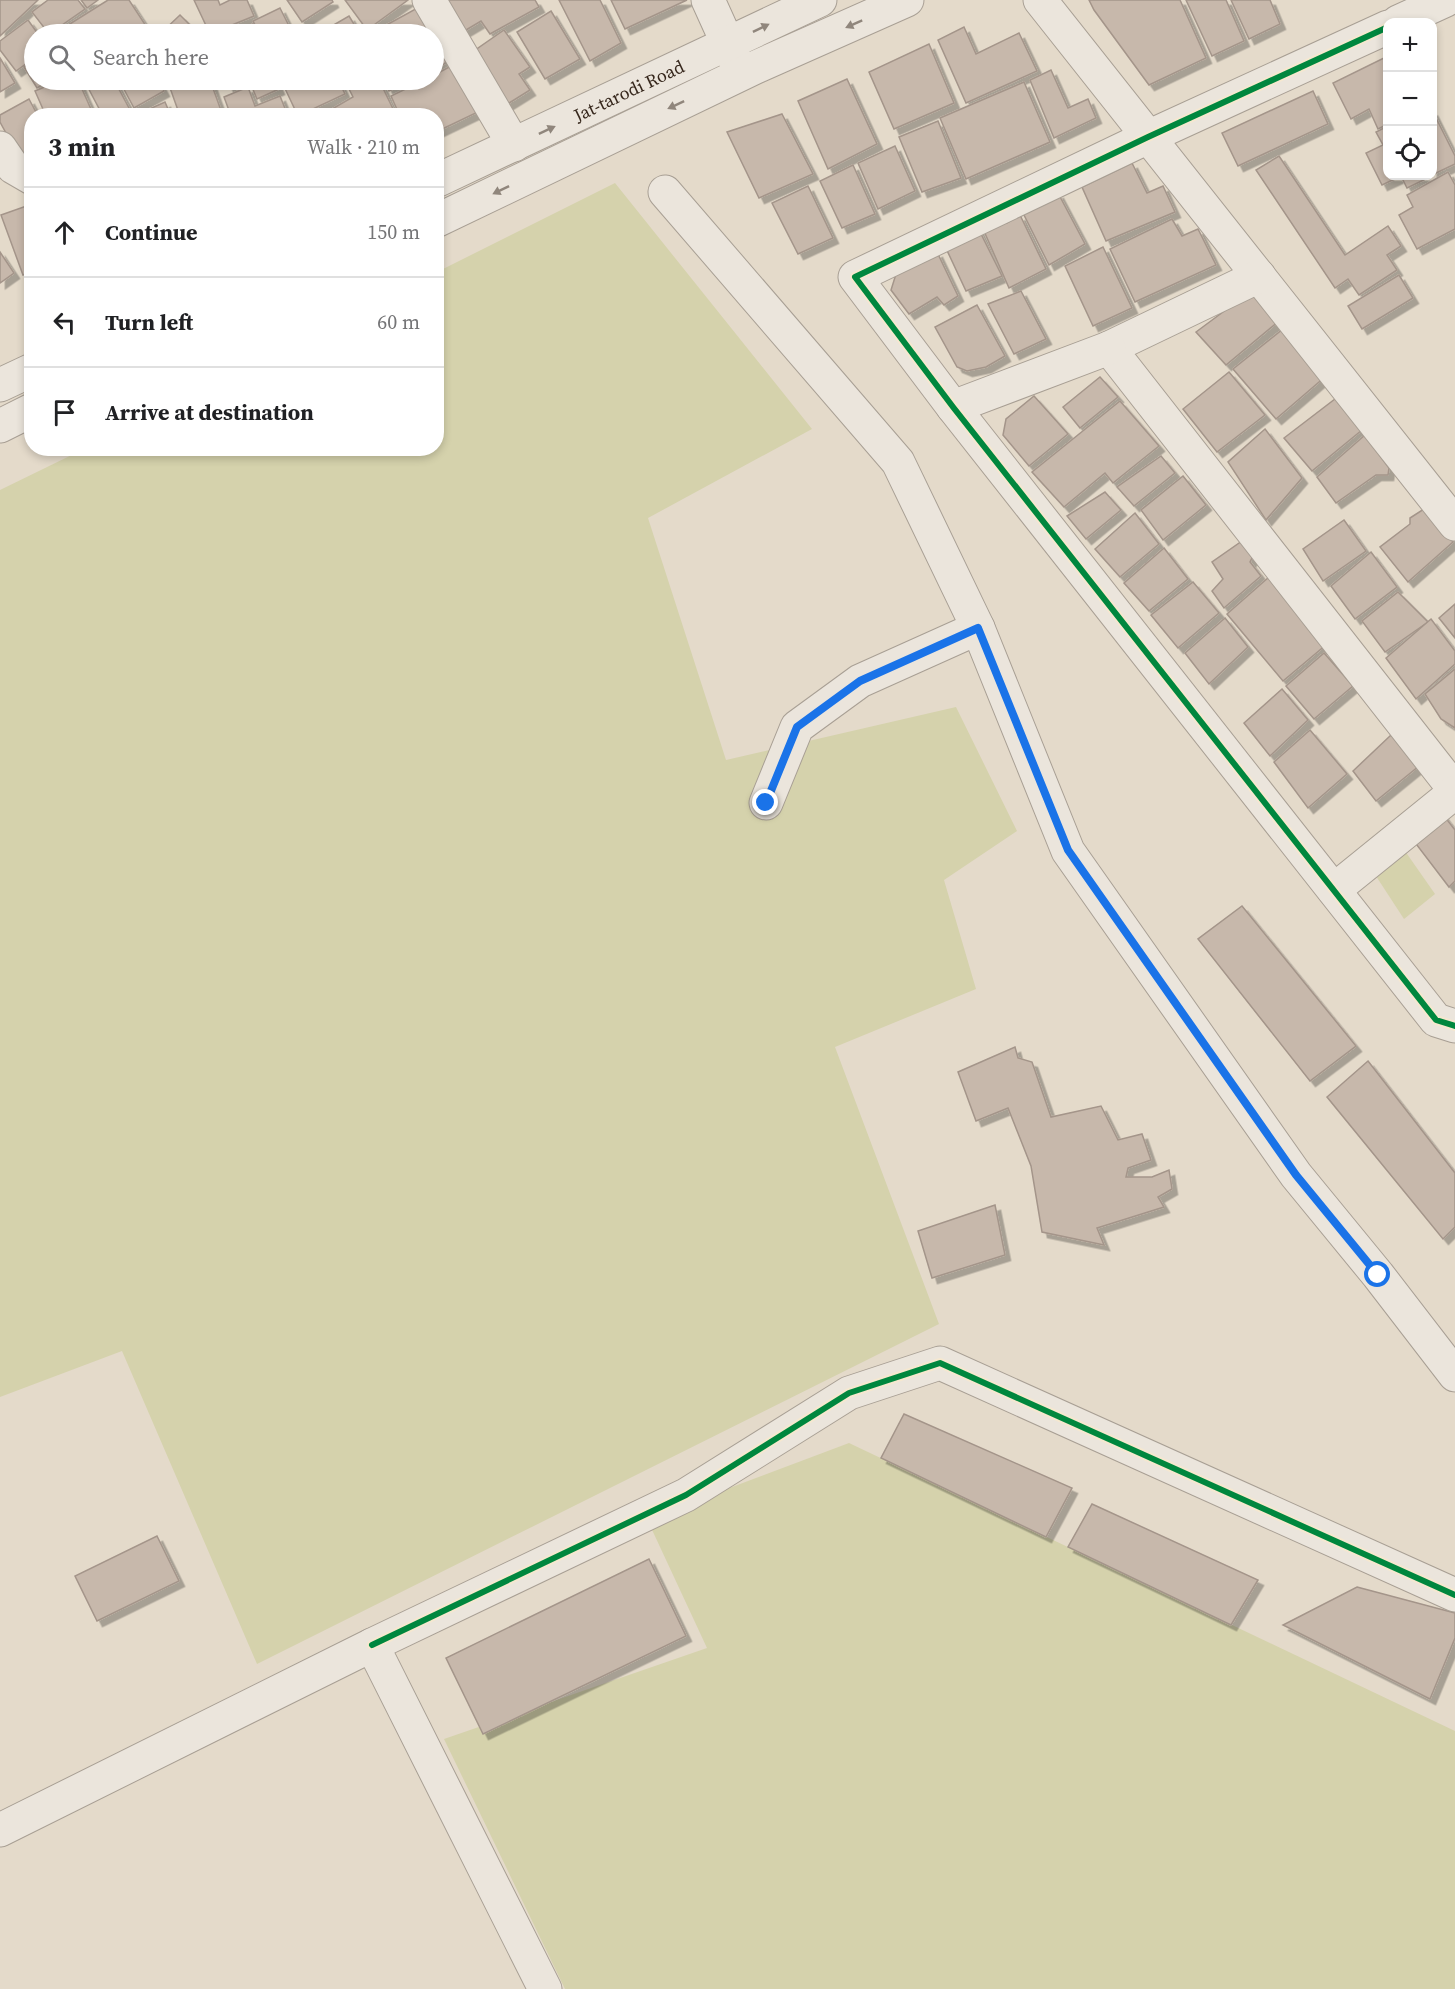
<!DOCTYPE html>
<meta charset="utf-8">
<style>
body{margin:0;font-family:"Source Serif 4",serif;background:#f6f6f6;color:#202124}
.controls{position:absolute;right:18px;top:18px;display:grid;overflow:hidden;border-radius:12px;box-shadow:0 3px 9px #0003}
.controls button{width:54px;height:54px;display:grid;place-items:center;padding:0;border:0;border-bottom:2px solid #e0e0e0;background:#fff;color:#202124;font:30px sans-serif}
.stop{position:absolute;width:18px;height:18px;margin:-14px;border:4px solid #1a73e8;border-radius:50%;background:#fff}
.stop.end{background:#1a73e8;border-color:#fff;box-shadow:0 2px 6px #0008}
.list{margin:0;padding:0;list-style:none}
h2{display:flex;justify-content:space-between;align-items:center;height:78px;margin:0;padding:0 24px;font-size:26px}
h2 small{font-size:20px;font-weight:400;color:#757577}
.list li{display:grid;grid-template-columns:39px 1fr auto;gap:18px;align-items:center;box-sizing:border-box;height:90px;padding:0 24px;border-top:2px solid #e0e0e0}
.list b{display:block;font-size:22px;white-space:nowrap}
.list em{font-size:20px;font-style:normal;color:#757577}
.icon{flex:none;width:33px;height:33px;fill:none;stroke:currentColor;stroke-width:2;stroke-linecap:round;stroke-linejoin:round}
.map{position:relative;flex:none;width:1455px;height:1989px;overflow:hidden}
.search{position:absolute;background:#fff;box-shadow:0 3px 9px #0003;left:24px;top:24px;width:420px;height:66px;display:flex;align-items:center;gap:15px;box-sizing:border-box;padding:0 21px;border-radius:33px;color:#757577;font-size:22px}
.panel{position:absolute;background:#fff;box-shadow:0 3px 9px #0003;left:24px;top:108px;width:420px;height:348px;border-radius:24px}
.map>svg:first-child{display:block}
.green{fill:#d5d2ac}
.building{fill:#c7b8ab;stroke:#a4958a;stroke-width:1.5;filter:url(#shadow)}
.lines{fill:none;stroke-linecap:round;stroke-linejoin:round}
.minor-casing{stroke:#a89f94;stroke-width:35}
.minor{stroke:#ebe5dc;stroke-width:33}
.cycleway-casing{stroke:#f6e8cf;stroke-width:10}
.cycleway{stroke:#00873e;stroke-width:6}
.oneway{fill:#90867c}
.route{stroke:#1a73e8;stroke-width:8}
.labels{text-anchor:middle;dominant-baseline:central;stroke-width:5;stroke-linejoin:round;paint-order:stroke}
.street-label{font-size:18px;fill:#36271c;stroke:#f6e8cf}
</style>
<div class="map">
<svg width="1455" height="1989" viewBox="0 0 1455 1989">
<defs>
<filter id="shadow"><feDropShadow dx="5.5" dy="5.5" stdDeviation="0" flood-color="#0004"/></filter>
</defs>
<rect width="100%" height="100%" fill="#e4daca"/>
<g class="green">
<path d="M615,183l197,246 -164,89 78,242 230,-53 61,124 -73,49 32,109 -141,58 104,277 -682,340 -135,-313 -122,46v-907l84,-41 352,-1 1,-176z"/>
<path d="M1405,851l30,43 -31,25 -30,-46z"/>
<path d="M849,1443l606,288v258h-890l-121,-250 263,-91 -60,-129z"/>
</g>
<g class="building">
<path d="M0,0h38l-38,36z"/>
<path d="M48,0h30l7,9 -36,25 -17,-22z"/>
<path d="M81,0h17l-11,8z"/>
<path d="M108,0h21l17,26 -13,8h-74l-2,-2z"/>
<path d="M194,0h24l2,5 10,-5h17l7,16 -44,18z"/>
<path d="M287,0h45l1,2 -31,20z"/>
<path d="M345,0h63l-41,30z"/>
<path d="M439,0h96l4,7 -49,27 -9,-13 -20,12z"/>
<path d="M559,0h41l21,43 -31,18z"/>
<path d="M611,0h76l-62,29z"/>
<path d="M1089,0h91l26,58 -57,27 -55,-75z"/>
<path d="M1186,0h40l18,41 -32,15z"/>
<path d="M1231,0h39l10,24 -31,15z"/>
<path d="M421,6l12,28h-63z"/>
<path d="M280,8l13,26h-33l-7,-13z"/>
<path d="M551,11l29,48 -35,20 -28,-47z"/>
<path d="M180,15l19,19h-39z"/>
<path d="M349,16l11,18h-42z"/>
<path d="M28,20l10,14h-4v24l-18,13 -16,-21v-9z"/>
<path d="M253,24l4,10h-29z"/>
<path d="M964,27l12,27 43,-21 18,38 -71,32 -28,-63z"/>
<path d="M504,30l26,37 -11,7 11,16 -24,15 -35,-52z"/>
<path d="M434,40l19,19 -19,10z"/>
<path d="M929,44l25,59 -60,26 -25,-57z"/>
<path d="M1388,56v68l-10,5 -9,-20 -18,10 -18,-36z"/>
<path d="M0,58l15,25 -15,9z"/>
<path d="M34,60v20h17l-14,8 -13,-21z"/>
<path d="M457,63l23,48 -44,21v-16h-36l-9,-20 33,-16h10v-5z"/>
<path d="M1051,70l17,38 20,-9 8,19 -42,20 -24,-58z"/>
<path d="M847,79l30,65 -49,25 -30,-68z"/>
<path d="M61,80h17l16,36h-48l-11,-25z"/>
<path d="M84,80h30l16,30 -10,6h-17z"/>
<path d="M119,80h39l6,11 -30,17z"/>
<path d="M183,80h27l13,36h-43l-11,-31z"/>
<path d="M225,80h50l4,9 -22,10 -8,-19 -20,8z"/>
<path d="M281,80h57l7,14 -47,22z"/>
<path d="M363,80h16l16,33 -5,3h-70l33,-19 -5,-10z"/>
<path d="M383,80h30l-24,11z"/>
<path d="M1024,82l26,60 -84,37 -26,-61z"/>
<path d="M248,87l7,19 25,-10 8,20h-57l-7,-19z"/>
<path d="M1313,91l15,33 -90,42 -16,-33z"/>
<path d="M29,99l9,17h-6v53l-9,-5 -23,-42v-7z"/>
<path d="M165,102l6,14h-37z"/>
<path d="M1432,110l23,46v8l-23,11z"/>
<path d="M782,114l31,60 -54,24 -32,-66z"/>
<path d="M938,121l23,57 -39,14 -23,-55z"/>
<path d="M1388,126v50h13l-19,9 -16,-32 17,-8 -7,-13z"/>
<path d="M895,146l20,45 -37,18 -20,-46z"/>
<path d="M1279,156l66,99 43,-29 13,20 -14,9 10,15 -38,25 -11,-16 -13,9 -79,-118z"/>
<path d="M1132,163l15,30 16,-7 12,26 -69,29 -24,-54z"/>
<path d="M853,165l22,49 -33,14 -22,-47z"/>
<path d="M1448,172l7,13v44l-38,20 -18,-34 14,-8 -6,-12z"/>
<path d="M1401,176h31l-25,12z"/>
<path d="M808,186l25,52 -35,16 -26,-51z"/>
<path d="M1058,193l27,51 -36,21 -26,-52z"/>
<path d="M32,204v68l-9,3 -22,-60z"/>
<path d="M1002,212l5,11 13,-8 26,54 -37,19 -29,-66z"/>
<path d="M1172,219l10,17 16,-7 18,36 -81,37 -25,-53z"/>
<path d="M978,228l24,48 -36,15 -22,-47z"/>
<path d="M1103,247l29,61 -39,18 -28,-60z"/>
<path d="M0,252l14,21 -14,10z"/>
<path d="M937,252l21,44 -14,9 -7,-8 -28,17 -18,-24 5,-16z"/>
<path d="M1399,275l14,23 -51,31 -14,-23z"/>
<path d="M1254,289l25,32 -53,44 -30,-33z"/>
<path d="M1021,291l25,48 -32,15 -26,-50z"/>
<path d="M977,305l28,51 -19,11 -19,4 -10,-4 -22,-40z"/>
<path d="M1283,329l43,47 -50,43 -43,-50z"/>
<path d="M1229,372l36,43 -48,37 -34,-43z"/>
<path d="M1100,377l18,20 -38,31 -17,-21z"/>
<path d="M1034,396l34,38 -39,32 -26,-31 3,-16z"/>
<path d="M1335,399l27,31 -50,41 -28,-33z"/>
<path d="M1120,401l39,45 -46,37 -8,-10 -41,34 -32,-35z"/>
<path d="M1265,429l37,49 -36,42 -38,-58z"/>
<path d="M1365,435l24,33 -1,7h-12l-40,28 -19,-26z"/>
<path d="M1161,456l14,17 -41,33 -17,-19z"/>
<path d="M1183,476l23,29 -43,35 -22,-30z"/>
<path d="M1105,492l16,18 -35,29 -19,-23z"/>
<path d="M1427,507l26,35 -45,40 -28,-35 30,-23v-6z"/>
<path d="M1135,513l24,31 -39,33 -25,-28z"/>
<path d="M1344,520l22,31 -43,30 -20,-32z"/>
<path d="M1242,541l11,15 -3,6 11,14 -37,32 -12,-17 11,-12 -11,-17z"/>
<path d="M1164,548l24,31 -39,32 -25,-28z"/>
<path d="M1371,552l26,35 -42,32 -24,-33z"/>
<path d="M1269,577l58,67 -44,37 -56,-67z"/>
<path d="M1193,582l26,31 -41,35 -27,-33z"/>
<path d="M1398,592l30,30 -43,30 -23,-31z"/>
<path d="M1455,604v34l-16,-20z"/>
<path d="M1225,618l23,29 -39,37 -24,-31z"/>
<path d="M1431,619l24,32v13l-39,35 -30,-41z"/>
<path d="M1324,653l29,33 -39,33 -28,-33z"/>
<path d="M1455,669v59l-14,-9 -16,-25z"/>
<path d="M1282,689l26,31 -38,36 -26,-33z"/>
<path d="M1310,730l37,44 -39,34 -34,-46z"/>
<path d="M1391,735l28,31 -43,35 -23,-30z"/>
<path d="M1441,812l14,18v51l-6,6 -39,-51z"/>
<path d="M1242,906l114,140 -46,35 -112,-142z"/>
<path d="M1015,1047l3,11 14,4 19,55 50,-11 17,34 24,-6 9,26 -23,8 -2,9h26l17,-7 3,19 -14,8 6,10 -67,21 7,17 -62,-13 -11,-66 -23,-58 -32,13 -18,-49z"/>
<path d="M1368,1061l87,112v54l-12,12 -116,-142z"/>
<path d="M995,1205l10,50 -73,23 -14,-47z"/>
<path d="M904,1414l168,74 -26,49 -165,-79z"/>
<path d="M1092,1504l166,76 -27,45 -163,-78z"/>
<path d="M157,1536l22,45 -82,40 -22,-45z"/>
<path d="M649,1559l37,77 -203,98 -37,-76z"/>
<path d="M1357,1587l98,26v25l-25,61 -147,-74z"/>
</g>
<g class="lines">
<g class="minor-casing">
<g id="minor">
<path d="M429,0l85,145"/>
<path d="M708,0l29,64"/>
<path d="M1040,0l415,524"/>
<path d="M1398,22l48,-22"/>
<path d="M1388,27l-240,110 -293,140 98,130 483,613 19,6"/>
<path d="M0,148l13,19 19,11"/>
<path id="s1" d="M436,181l384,-181"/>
<path d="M665,192l233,270 80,166 90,223 228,324 82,100 77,100"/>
<path d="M436,221l320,-154 151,-67"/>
<path d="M1259,276l-150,72 346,442"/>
<path d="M0,385l32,-15"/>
<path d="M953,407l156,-59"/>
<path d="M0,426l32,-16"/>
<path d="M766,803l31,-76 63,-46 118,-53"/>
<path d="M1334,890l121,-98"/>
<path d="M372,1645l314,-150 163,-102 91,-30 515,232"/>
<path d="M0,1830l372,-185 173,344"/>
</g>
</g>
<use href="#minor" class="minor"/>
<g class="cycleway-casing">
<g id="cycleway">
<path d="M1388,27l-240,110 -293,140 98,130 483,613 19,6"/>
<path d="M372,1645l314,-150 163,-102 91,-30 515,232"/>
</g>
</g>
<use href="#cycleway" class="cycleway"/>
</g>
<defs><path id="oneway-solid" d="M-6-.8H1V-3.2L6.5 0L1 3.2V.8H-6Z" transform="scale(1.5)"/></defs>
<g class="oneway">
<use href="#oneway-solid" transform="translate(854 24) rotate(156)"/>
<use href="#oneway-solid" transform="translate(761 28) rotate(-26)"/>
<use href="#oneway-solid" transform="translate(676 105) rotate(155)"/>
<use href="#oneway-solid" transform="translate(547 130) rotate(-25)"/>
<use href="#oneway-solid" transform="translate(501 190) rotate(154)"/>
</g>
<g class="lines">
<path class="route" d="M766,803l31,-76 63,-46 118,-53 90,222 228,325 82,100"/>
</g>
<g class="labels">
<g class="street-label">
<text stroke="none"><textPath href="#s1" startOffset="213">Jat-tarodi Road</textPath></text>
</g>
</g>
</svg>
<div class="controls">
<button>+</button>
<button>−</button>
<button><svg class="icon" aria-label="locate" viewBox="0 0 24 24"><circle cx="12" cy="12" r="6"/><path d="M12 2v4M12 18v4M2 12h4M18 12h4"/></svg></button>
</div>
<div class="stop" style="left:1378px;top:1275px"></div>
<div class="stop end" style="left:766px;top:803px"></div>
<div class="search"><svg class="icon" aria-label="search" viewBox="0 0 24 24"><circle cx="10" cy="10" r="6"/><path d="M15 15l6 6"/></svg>Search here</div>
<section class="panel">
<h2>3 min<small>Walk · 210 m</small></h2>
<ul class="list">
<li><svg class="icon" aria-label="ahead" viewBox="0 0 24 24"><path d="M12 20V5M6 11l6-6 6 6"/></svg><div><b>Continue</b></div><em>150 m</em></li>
<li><svg class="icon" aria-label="left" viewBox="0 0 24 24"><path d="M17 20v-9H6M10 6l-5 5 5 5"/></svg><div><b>Turn left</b></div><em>60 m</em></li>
<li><svg class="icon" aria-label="arrive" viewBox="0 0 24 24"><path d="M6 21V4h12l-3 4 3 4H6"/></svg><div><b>Arrive at destination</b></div></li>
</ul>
</section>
</div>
